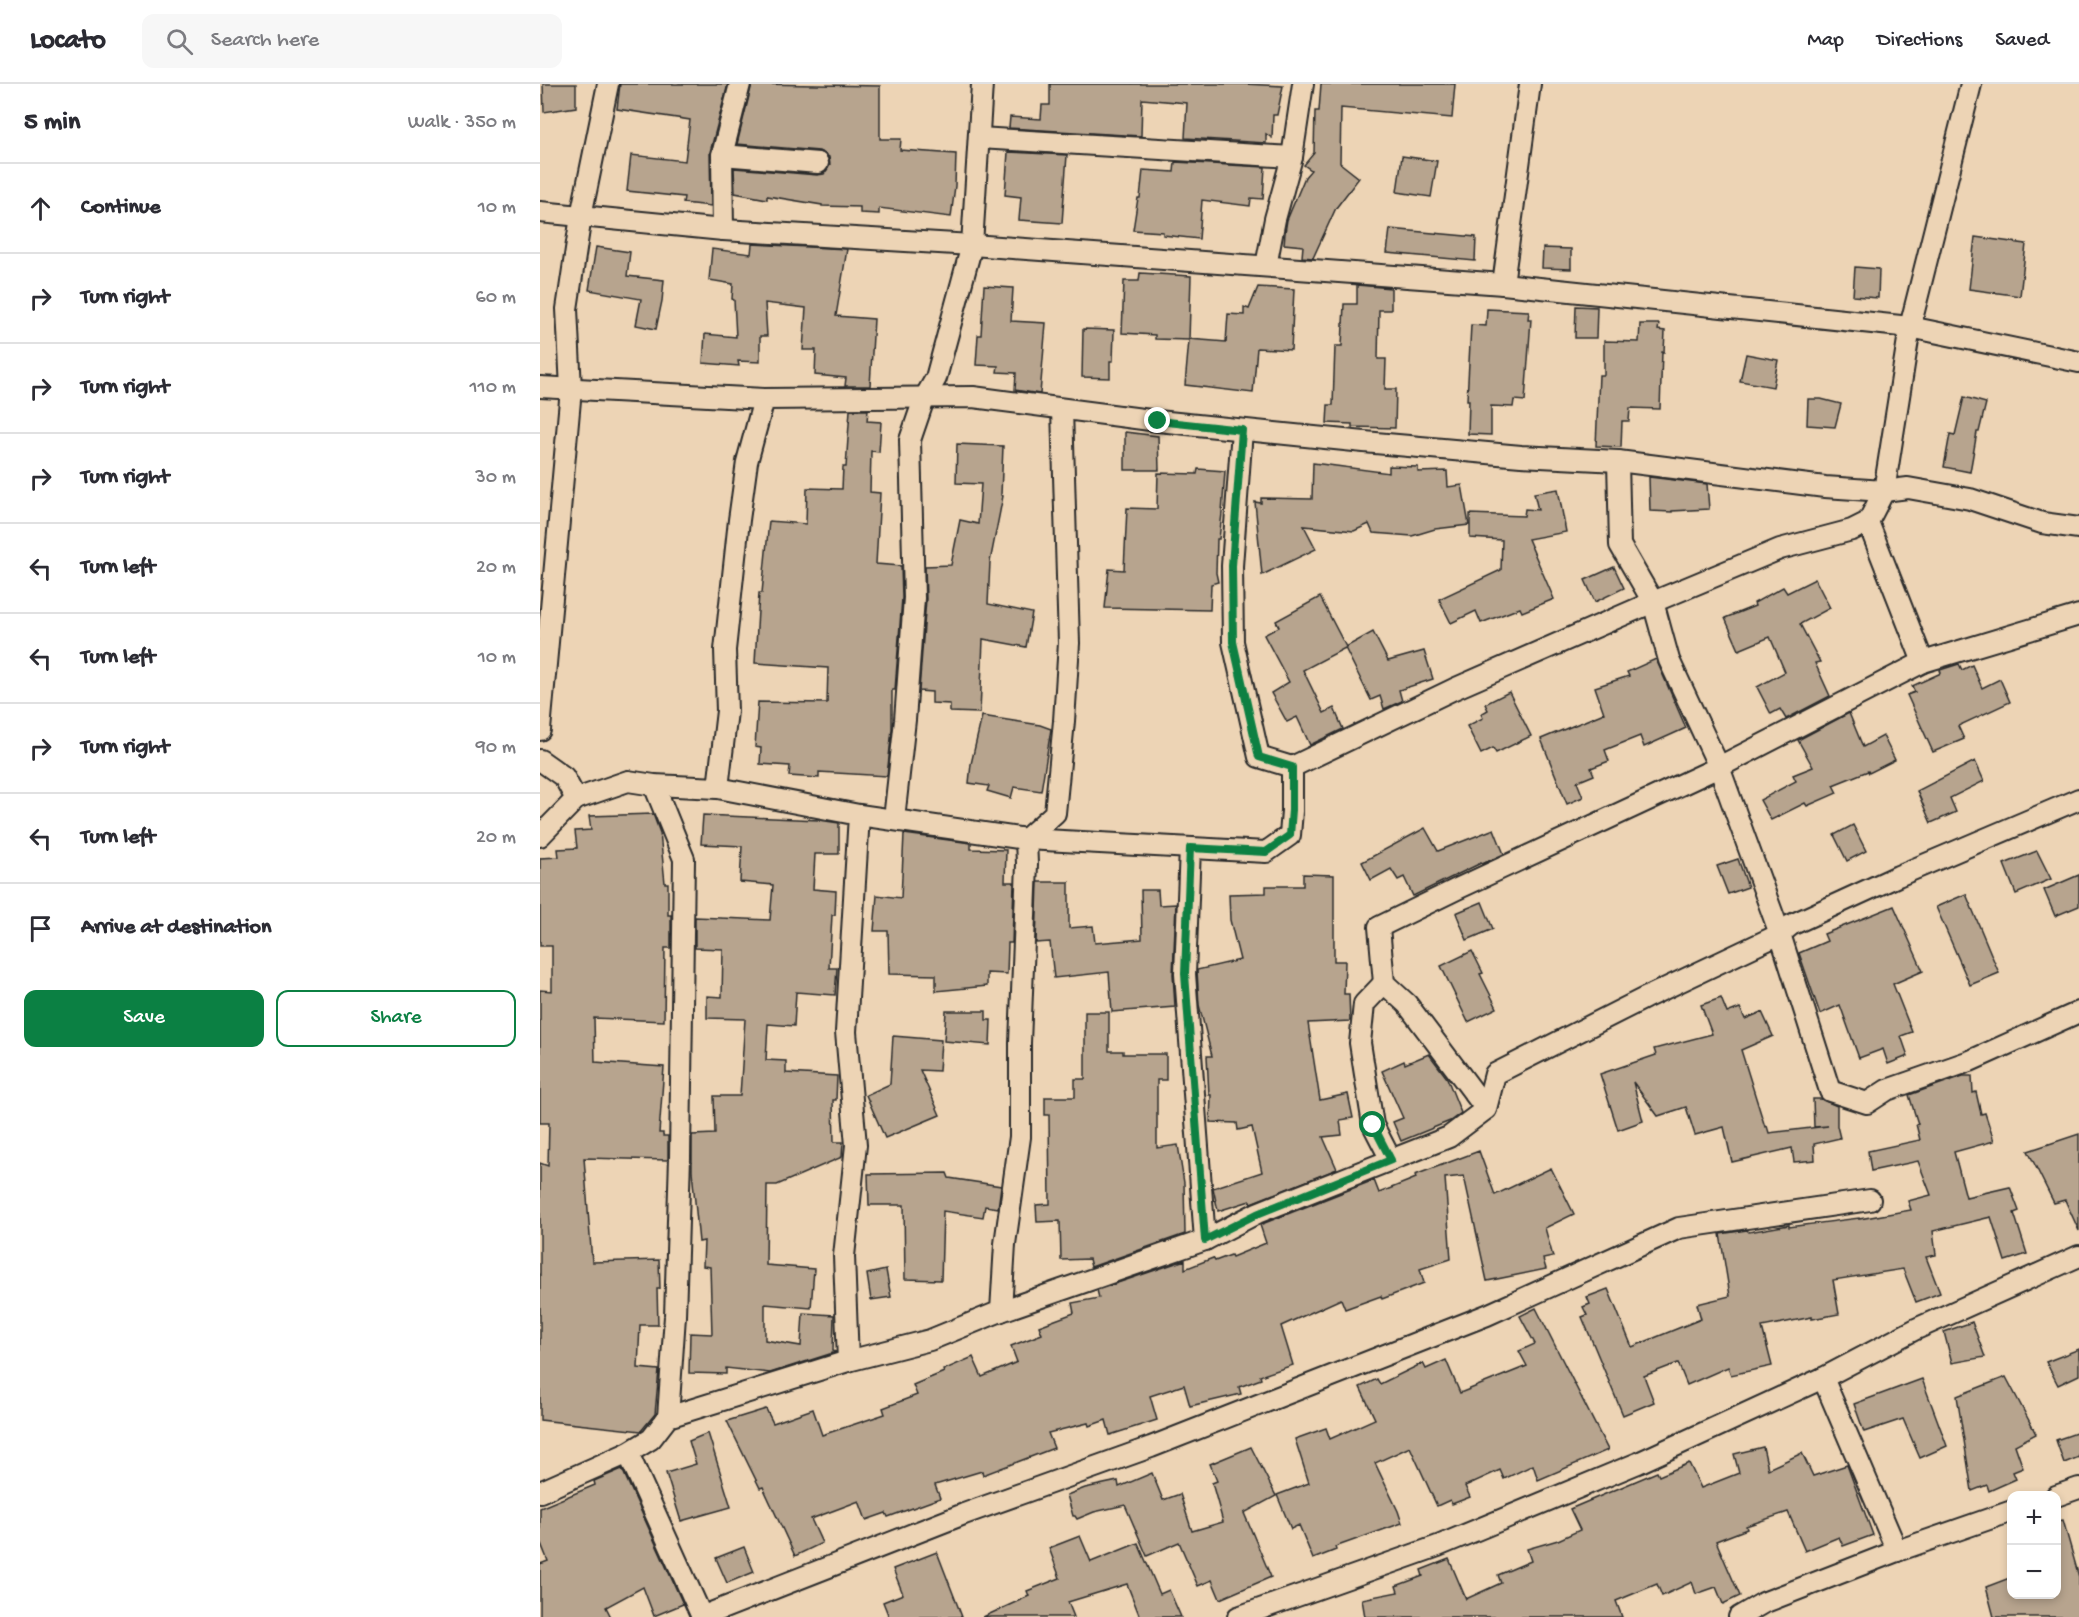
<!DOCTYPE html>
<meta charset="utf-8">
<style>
body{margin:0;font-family:"Gochi Hand",sans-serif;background:#f7f7f7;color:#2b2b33}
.controls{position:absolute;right:18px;bottom:18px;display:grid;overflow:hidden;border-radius:12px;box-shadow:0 3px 9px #0003}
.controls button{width:54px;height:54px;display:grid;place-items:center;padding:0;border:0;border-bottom:2px solid #e1e1e2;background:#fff;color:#2b2b33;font:30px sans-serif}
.stop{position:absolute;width:18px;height:18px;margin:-14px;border:4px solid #0b8043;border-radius:50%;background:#fff}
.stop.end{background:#0b8043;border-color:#fff;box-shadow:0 2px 6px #0008}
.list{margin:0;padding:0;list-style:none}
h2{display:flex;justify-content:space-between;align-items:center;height:78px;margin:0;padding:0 24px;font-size:26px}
h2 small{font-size:20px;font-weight:400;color:#7c7c81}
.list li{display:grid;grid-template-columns:39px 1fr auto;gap:18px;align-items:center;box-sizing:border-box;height:90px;padding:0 24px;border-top:2px solid #e1e1e2}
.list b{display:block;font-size:22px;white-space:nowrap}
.list em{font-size:20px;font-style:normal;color:#7c7c81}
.actions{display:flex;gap:12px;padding:18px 24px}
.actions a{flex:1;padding:14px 0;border:2px solid #0b8043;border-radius:12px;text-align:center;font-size:21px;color:#0b8043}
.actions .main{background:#0b8043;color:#fff}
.icon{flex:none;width:33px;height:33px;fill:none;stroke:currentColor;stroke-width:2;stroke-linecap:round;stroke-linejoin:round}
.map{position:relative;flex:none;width:1539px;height:1533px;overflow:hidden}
header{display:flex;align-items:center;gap:36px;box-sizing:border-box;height:84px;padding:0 30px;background:#fff;border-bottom:2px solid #e1e1e2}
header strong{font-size:28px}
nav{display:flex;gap:33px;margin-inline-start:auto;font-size:21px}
.search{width:420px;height:54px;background:#f7f7f7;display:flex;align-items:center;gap:15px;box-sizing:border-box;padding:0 21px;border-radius:12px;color:#7c7c81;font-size:22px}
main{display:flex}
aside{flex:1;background:#fff}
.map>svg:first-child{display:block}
.building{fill:#b7a48e;stroke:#2b2b2b;stroke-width:1.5}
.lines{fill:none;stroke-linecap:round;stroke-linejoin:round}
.minor-casing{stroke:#2b2b2b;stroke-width:24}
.minor{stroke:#edd4b5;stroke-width:20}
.route{stroke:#0b8043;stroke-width:8}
</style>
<header>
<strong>Locato</strong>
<div class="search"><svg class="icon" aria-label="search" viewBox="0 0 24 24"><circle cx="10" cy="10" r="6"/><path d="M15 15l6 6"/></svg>Search here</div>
<nav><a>Map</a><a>Directions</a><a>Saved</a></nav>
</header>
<main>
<aside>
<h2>5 min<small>Walk · 350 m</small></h2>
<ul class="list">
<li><svg class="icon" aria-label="ahead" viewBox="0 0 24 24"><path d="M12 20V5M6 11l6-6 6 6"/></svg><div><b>Continue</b></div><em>10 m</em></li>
<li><svg class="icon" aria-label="right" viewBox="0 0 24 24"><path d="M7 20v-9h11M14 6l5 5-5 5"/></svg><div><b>Turn right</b></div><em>60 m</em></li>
<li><svg class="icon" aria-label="right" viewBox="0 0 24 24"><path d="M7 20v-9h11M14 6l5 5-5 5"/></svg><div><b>Turn right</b></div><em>110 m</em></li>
<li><svg class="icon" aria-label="right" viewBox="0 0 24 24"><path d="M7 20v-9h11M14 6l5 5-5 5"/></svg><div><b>Turn right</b></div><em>30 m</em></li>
<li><svg class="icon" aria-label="left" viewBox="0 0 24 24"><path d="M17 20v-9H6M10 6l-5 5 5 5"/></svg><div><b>Turn left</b></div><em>20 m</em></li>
<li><svg class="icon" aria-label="left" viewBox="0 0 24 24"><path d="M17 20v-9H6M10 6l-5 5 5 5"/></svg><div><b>Turn left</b></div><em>10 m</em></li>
<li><svg class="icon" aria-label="right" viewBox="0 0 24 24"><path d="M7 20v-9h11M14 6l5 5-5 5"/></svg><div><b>Turn right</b></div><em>90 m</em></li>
<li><svg class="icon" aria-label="left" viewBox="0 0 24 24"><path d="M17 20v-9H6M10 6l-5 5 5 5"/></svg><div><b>Turn left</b></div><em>20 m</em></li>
<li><svg class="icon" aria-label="arrive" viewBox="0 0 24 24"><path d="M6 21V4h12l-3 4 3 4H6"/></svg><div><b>Arrive at destination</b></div></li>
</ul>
<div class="actions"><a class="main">Save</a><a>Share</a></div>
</aside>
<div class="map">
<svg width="1539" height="1533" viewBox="0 0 1539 1533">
<rect width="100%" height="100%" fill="#edd4b5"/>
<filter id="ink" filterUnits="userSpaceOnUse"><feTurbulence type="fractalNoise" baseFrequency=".0167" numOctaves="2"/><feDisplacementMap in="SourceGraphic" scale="12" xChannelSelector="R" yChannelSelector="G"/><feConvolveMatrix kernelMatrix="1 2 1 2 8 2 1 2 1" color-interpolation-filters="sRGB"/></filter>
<g filter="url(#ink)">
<g class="building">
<path d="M3,0h33v23l-32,5z"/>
<path d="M80,0h108l-18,68 1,54 -28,-3 1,-6 -57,-6 4,-36 54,6 5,-41 -73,-11z"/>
<path d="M212,0l128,2v53h21l-1,11 56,4 -1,32 -4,31 -72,-9v6l-19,-1v-6l-38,-1v-1l-55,-9v3l-32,-6 -1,-25 83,7 7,-1 6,-9 -1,-8 -10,-6 -82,-7z"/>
<path d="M510,0h194l39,2 -6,29h-4l-1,23 -6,-4v9l-81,-5 2,-35 -45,-4 -1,37 -132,-8 1,-11 31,2 1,-14h8z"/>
<path d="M781,0h134l-3,34 -111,-10 -1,55 19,15 -23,30 -23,50 -11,-1 1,-11 -19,-2 1,-11 2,-13 18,-43 6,-7 -7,-5 10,-12 1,-42h4z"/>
<path d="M468,68l59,3 -5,68 -43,-3 2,-23 -16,-2z"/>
<path d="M862,72l35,5 -6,36 -34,-5z"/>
<path d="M635,78l90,5 -2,32 -12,-1 -1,8 -48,-6 -3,39 -36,-4v-3l-30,-2 5,-32h2l3,-28 31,2z"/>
<path d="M850,145l86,8 -1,24 -88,-8z"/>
<path d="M1435,153l51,7 -6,52 -51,-7z"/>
<path d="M212,160l95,5 -11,67 38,3 -4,67h-25l1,-8 -31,-3 1,-25h-13l3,-42 -41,-5 2,33h-7v26l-22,-1 1,5 -36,-3 2,-29 31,3 -2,-37 -2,-1 1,-15 -24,-4 3,-31 39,5z"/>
<path d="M56,163l34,5 -3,24 37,4 -2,21 -6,28 -20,-4 5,-26 -52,-9z"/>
<path d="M1003,164l28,1v20l-29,-1z"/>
<path d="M1315,183l24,2 -1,29 -25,-2z"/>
<path d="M600,189l51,3 -2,63 37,3 2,-28 16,1v-8l5,2 9,-22 36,2 -3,61 -34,-2 -4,45 -68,-8 4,-45 -34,-1v-4l-33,-2 2,-52h15z"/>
<path d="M817,201l34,3v22h-12l-1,49h8l-1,30h11l-1,39 -43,-1v-3l-25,-1 1,-18h5l2,-59h7l2,-42h13z"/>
<path d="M444,202l29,2 -2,33 35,2 -6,71 -25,-4 1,-17 -19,-1 1,-6 -22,-1 2,-30h3z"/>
<path d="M1036,222l21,1 -1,31h-21z"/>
<path d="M947,225l42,2 -1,8h3l-6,82 -11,-1 -1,7 -22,-1v29l-23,-1 1,-34h-2l4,-75 15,1z"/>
<path d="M1100,240h19l-1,6 7,1 -1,21h-2l-2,57 -30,-1 -1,13h-7l-1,26 -25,-1 3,-71h5v-34l35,1z"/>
<path d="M543,245l31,1 -1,31h-3v17l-28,-1z"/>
<path d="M1206,270l32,6 -5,27 -33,-6z"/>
<path d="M1424,313l22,6 -7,29h-2l-7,40 -26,-5 6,-33 5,1z"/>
<path d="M1268,315h13l20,5 -6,23 -28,-2z"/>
<path d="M310,326h18l-1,11 14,1 -2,30 -8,-1 -1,41 10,1 -4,71 25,2 1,32 -7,92h-3v39l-5,47 -68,-4v6l-30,-2 1,-10 -30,-2 1,-16 -6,-1 3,-45 69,1 1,-35 -73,-5 4,-70h3l7,-72 37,3 1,-36 35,1 1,-22h3z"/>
<path d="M585,348l33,4 1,34h-34z"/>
<path d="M417,360l46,2 -2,49 2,1 -13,66 -2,42 44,9 -6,34 -43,-8 -3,74 -30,-1v-8l-18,-1v-11l-13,-1 7,-92 -1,-33 26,-1 9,-45 18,4 3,-40 -25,-1z"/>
<path d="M773,379l76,10v-7l29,1v5l29,-1 1,16 14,-2 7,40 -34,4 -23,7 -39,-3 -4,-9 -15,7 -50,-5 12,23 -54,26 -7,-73 6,1v-5l51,1z"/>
<path d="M658,385l27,2 -3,42 -3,26h-2l-1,34 2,9 -7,2 -1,26 -105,-2 4,-39 15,1 3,-62 30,1 1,-36 39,1z"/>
<path d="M1109,393l58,7 2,25 -37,2v1l-22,-1z"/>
<path d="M1018,405l8,43 -38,7 26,60 -32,13 -2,-4 -39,15 -5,-12 -25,12 -12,-24 62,-29 1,-30 -32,-2v-24l54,2 1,-7 13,1 -4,-17z"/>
<path d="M1074,483l10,21 -29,14 -10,-22z"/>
<path d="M1275,495l15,29 -30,16 20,38 -5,1 15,33 -44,23 -6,-10 -9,5 -14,-27 28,-15 -15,-35 -31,13 -14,-32 30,-12 -1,-3 29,-16 4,6z"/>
<path d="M780,513l26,50 27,-15 15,29 36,-10 9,28 -34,11 3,11 -18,8 -4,-13 -9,4 -26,-52 -42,22 21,43 10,-5 9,21 -33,16 -13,-28 -10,5 -16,-29 18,-11 -25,-47 15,-8 -3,-6z"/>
<path d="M1116,575l30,69 -42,19 -4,-11 -35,14 4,11 -18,7 3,7 -17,7 6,15 -16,7 -26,-65 63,-26 -9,-26 34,-11 -2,-4z"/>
<path d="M1419,580l3,6 10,-5 10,23 18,-9 10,23 -52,24 6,13 -31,13 -26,-57 8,-3 -3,-6 29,-13 -1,-3z"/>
<path d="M969,608l22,44 -35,17 -3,-5 -12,6 -14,-28 16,-8 -2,-4 7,-4 -3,-6z"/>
<path d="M1309,629l14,34 20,-11 12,24 -26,13 -1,-2 -35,14 4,8 -30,13 -2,-3 -34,17 -11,-20 36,-19 -3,-6 20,-8 -15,-27z"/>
<path d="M442,632l58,9 11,4 -10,62 -27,-4 -3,11 -24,-7 2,-5 -20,-3 2,-19z"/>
<path d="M1435,677l9,20 -34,17 6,14 -25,11 -14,-32z"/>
<path d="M113,730l7,19 5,50h3v32h3v33h-6l-1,73 -70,-3 1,44 69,5 -5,66h4v3h5v24l-84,-2 8,104 67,-2 1,29h-3l1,36h-18l-2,43 21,2 -4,44 -14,17 -101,-11v-257l8,3 1,-43h-9v-133l12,1v-45h-12v-88l19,-1 -1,-8 19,-1 -2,-17 16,-1 -2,-14z"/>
<path d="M163,731l116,5 20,3v31h-24l-2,35 23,2 -1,24h-3l-3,53h8l-2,27 -39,-3 -2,34 -26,-2 -2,36 20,1v12l51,3 -1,24h-3l1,42h9l-1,15 -65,28h-10l-1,80 48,4 -3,39 -46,-4v36l36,6 2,-33 31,2 -1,36 3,1 -66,21 -44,-5v6l-37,-1 1,-40 22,1 -2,-67 -7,-1 1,-25 -5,1 -7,-71v-36l23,-1 -1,-38h26l5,-77 -38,-1v-22l15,1 1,-48 -28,-1v-31l75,3 3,-35 -33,-3 2,-36 -41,-2z"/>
<path d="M1313,741l13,26 -19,10 -13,-26z"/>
<path d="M885,744l13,23 56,-22 10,25 -22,10 -1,-1 -68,33 -9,-19 -6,3 -7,-11 -20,11 -9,-18z"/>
<path d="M364,750l67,9v6l35,1 -1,32h9l-2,61h-4l-1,31 -20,-1v13l-51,5v-16l-47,-1 -1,-43h-14l3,-36 24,3z"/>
<path d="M1497,767l14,28 -35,15 -12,-30z"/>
<path d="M1198,775l10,28 -20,7 -11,-28z"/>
<path d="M763,790l31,1v86h11l-1,33h5l1,27 -42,2 12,77 28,-6 5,24 -13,2 2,15 -19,2 14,32 -86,34 -1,-2 -32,10 -5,-23 49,-16 -10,-45 -14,3 -1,-7 -27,-1 1,-27h-2l-2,-39h5l-13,-51 -2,-35 43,-10 -10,-40 -1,-26 37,-1v-7h37z"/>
<path d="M1539,791v31l-24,10 -11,-26z"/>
<path d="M498,798h31v46l24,-2 2,17 47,-4 -1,-49h17l1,15 17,-1 -3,70 2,33 -63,5 -3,-40 -55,6 -4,-36 -14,1z"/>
<path d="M1426,810l33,79 -29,12 -34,-78z"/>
<path d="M942,818l11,27 -26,11 -11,-27z"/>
<path d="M1354,822l29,65 -30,13 19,48 -11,4 7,20 -20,8 -5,-15 -24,9 -19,-53 -20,9 -21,-61 28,-12 -3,-7z"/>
<path d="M932,867l11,22 -3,1 17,34 -29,14 -27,-56z"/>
<path d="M1181,914l6,15 13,-5 5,11 17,-7 11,24 -32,14 24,77 2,-1 2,7 59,-7 -14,1 -1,-28h8l16,7v20l3,12 -26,6 1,16 -21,2 -2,-14 -60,14 -8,-35 -29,8 -9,-28 -28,9 -25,-34 10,39 -25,9 -18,-56 56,-19 -2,-6 58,-15 -11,-29z"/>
<path d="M406,927h40v9h5l-1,25 -46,-4z"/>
<path d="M545,928h24v39h14v3h43v26h-9v68l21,-3 6,38 1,51 -94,33 -2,-8 -28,1 -1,-39 -23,1 -1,-17 14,-1 -1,-89h-4v-18h30v-18h10z"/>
<path d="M353,952l48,4 -2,31 -19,-1 20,45 -55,23 -19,-43 24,-11z"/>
<path d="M889,970l18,24 14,35 -11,8 -49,20 -8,-19 10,-4 -21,-47 22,-10 1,3z"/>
<path d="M1423,992h9l1,17 3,-1 5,22 4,-1 9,28 -40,11 12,45 44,-10 9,24 -5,2 13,41 -22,7 -14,-44 -58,14 3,24 -10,2 14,36 -24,9 -13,-33 -70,11 6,34 -27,5v-2l-50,10 10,39 -41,9 -3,-8 -41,18 -9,-22 -34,13 10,26 -31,13 -41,-98 5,-2 -4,-8 7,-3 -3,-7 21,-8 24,58 69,-28 -4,-15 33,-8 -10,-62 27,-4 2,2 40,-7v2l70,-9v1l52,-9 -3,-9 23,-6 -13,-34 -47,10 -3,-20 52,-11 -4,-16h2l-9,-29z"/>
<path d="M1539,1050v97l-14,-31 -11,3 -26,-52z"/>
<path d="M939,1067l16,44 56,-27 23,46 -29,14 8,29 -10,2 3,10 -59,12 -23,-105 -19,2 6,81 -31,10 4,14 -42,16 -1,-3 -36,13 -4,-10 -60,27 12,39 -33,11 1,3 -22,8 2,7 -51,12 -6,-21 -34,11 7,24 -47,15 -4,-15 -17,6 -1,-3 -40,10 6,15 -71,27 -1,-4 -47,14 5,13 -52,19 -2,-4 -20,7 -7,-19 -48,18 11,24 -27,13 -32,-69 -3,1 -33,-67 39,-12 7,14 40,-14 9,26 63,-21 -2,-6 34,-13 -4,-10 31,-13 -1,-2 30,-13 9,20 35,-15 -6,-16 31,-12 -3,-8 35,-13 -2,-10 27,-5 -2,-8 88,-30v9l28,-11 2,3 16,-6 1,2 34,-14 -6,-18 2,-1 112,-44 5,13 37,-15 -1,-3z"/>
<path d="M407,1089l2,5 52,8 -3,22 -13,-2 -2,11 -40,-6 -2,69 -36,-1 -1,-74h-35l-1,-31z"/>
<path d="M346,1186l5,27 -20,3 -4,-26z"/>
<path d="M996,1224l72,142 -70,30 -5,-15 -29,14 -4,-9 -35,16 5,11 -18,7 -2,-4 -13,6 -27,-59 -35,16 23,48 4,12 -67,24 1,3 -23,9 -14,-34 -8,4 -14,-34 32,-12 -14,-44 31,-11 4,11 45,-20 -15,-32 17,-8 3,5 43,-21 3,6 20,-9 14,33 67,-27 -8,-15 16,-7 -15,-28z"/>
<path d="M1432,1238l13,35 -33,6 -8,-31z"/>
<path d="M1539,1265v26l-21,10 -12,-23z"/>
<path d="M1466,1293l30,57 -21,11 8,23 -10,4 3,7 -27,12 -2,-6 -15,6 -15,-95z"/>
<path d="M1382,1295l25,67 -27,12 -17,-39 -39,13 -10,-28z"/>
<path d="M1539,1348v25l-15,6 -8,-23z"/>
<path d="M168,1349l23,74 -50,14 -15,-48 30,-9 -7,-23z"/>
<path d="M711,1363l25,49 -32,17 27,64 -51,22 -8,-19 -14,6 -19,-44 -32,14 -22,-51 -31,7 -17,7 -2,-3h-2l-6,-21 18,-7 33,-7 1,6 33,-14 11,27 17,-6 12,37 31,-9 -11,-39 5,-2 -7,-17z"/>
<path d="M1223,1363l5,22 34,-16 11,23 34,-11 26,70 -30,11 -4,-9 -34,14 -17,-39 -42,14 1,3 -31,12 24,55 -17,8 -7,-17 -20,7 -4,-12 -30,14 -5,-12 -41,17 6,16h-257l-3,-18 36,-7 -2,-6 27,-10 -2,-6 28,-11 17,40 35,-16 -3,-8 33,-14 -4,-12 31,-9 22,-10 -10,-21 87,-37 2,4 30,-13 12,25 38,-15 -5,-19z"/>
<path d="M82,1385l61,135 -29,12 -11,-29 -37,20 5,10h-71v-53l8,-3 -8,-20v-33l55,-23 -1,-4z"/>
<path d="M1523,1436l16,57v40h-85l-8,-30 26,-10v17h44v-73z"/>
<path d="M540,1452l11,26 47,-19 22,51 9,-4 12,27h-41l-13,-33 -59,18 6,15h-91l46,-21 -2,-5 33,-13 -11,-30z"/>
<path d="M204,1463l10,25 -27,11 -11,-25z"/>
<path d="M397,1468l25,65h-73l-6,-15 20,-8 -10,-25z"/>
</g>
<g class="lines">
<g class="minor-casing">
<g id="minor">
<path d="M439,54l313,19"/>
<path d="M182,71l96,8"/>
<path d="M0,128l183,18 249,15 531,39 407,43 169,35"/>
<path d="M183,146l-1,-75 18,-71"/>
<path d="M726,182l9,-47 17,-62 11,-73"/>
<path d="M963,200l27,-200"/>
<path d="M0,303l224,12"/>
<path d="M1328,438l55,140"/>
<path d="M0,646l31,-341 -4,-80 14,-93 27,-132"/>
<path d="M0,676l24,17 12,22"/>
<path d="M752,683l162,-78 199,-87 127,-53 72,-19 16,-8 16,-31 26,-164 61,-243"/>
<path d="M114,701l30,74 -4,298 -5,159 -7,101"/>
<path d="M178,704l141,27 -13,217 10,113 -12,111 4,105"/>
<path d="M1539,715l-181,77 -107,49 -11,9 50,157 37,12 20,-13 83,-29 109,-49"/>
<path d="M319,731l167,24 240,13 24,-17 2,-24v-44l-33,-10 -26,-115 -1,-76 10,-136"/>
<path d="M354,735l11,-99 9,-122 -4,-158 14,-41 12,-21 36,-133 10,-161"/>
<path d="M0,752l36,-37 52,-18 26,4 64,3 9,-77 -2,-61 14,-130 8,-58 17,-63 209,-2 185,24 206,21 157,14 97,5 207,26 59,4 24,-3 62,11 72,24 37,5"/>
<path d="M650,764l-5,126 20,266"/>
<path d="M844,899l-20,21 -4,39 13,82 18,35"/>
<path d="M946,1025l9,-35 150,-76 135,-64 -61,-167 -50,-107 -16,-58 -33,-57 -2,-84"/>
<path d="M461,1227l204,-71 52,-27 192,-76 37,-28 -79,-105 -23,-21 -5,-56 78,-38 262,-122 204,-105 156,-47"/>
<path d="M1283,1294l74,173"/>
<path d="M0,1408l88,-39"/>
<path d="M1516,1412l23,-8"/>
<path d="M161,1533l263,-103 187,-67 336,-132 192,-87 191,-28"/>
<path d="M162,1533l-74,-164 23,-14 17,-22 180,-56 82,-21 71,-29 4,-67 15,-107v-94l7,-179 -1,-25 29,-26 9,-92 5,-78 -7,-234"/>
<path d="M698,1533l200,-71 200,-83 185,-85 93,-49 163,-73"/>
<path d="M1199,1533l24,-14 134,-52 115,-40"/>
</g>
</g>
<use href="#minor" class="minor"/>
</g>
</g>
<g class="lines" filter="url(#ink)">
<path class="route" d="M618,337l84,9 -10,136 1,76 26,115 33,10v43l-2,25 -24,17 -76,-4 -5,126 20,266 52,-26 134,-54 -18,-35"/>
</g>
</svg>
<div class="controls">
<button>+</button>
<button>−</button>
</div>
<div class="stop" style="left:833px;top:1041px"></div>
<div class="stop end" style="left:618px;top:337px"></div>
</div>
</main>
